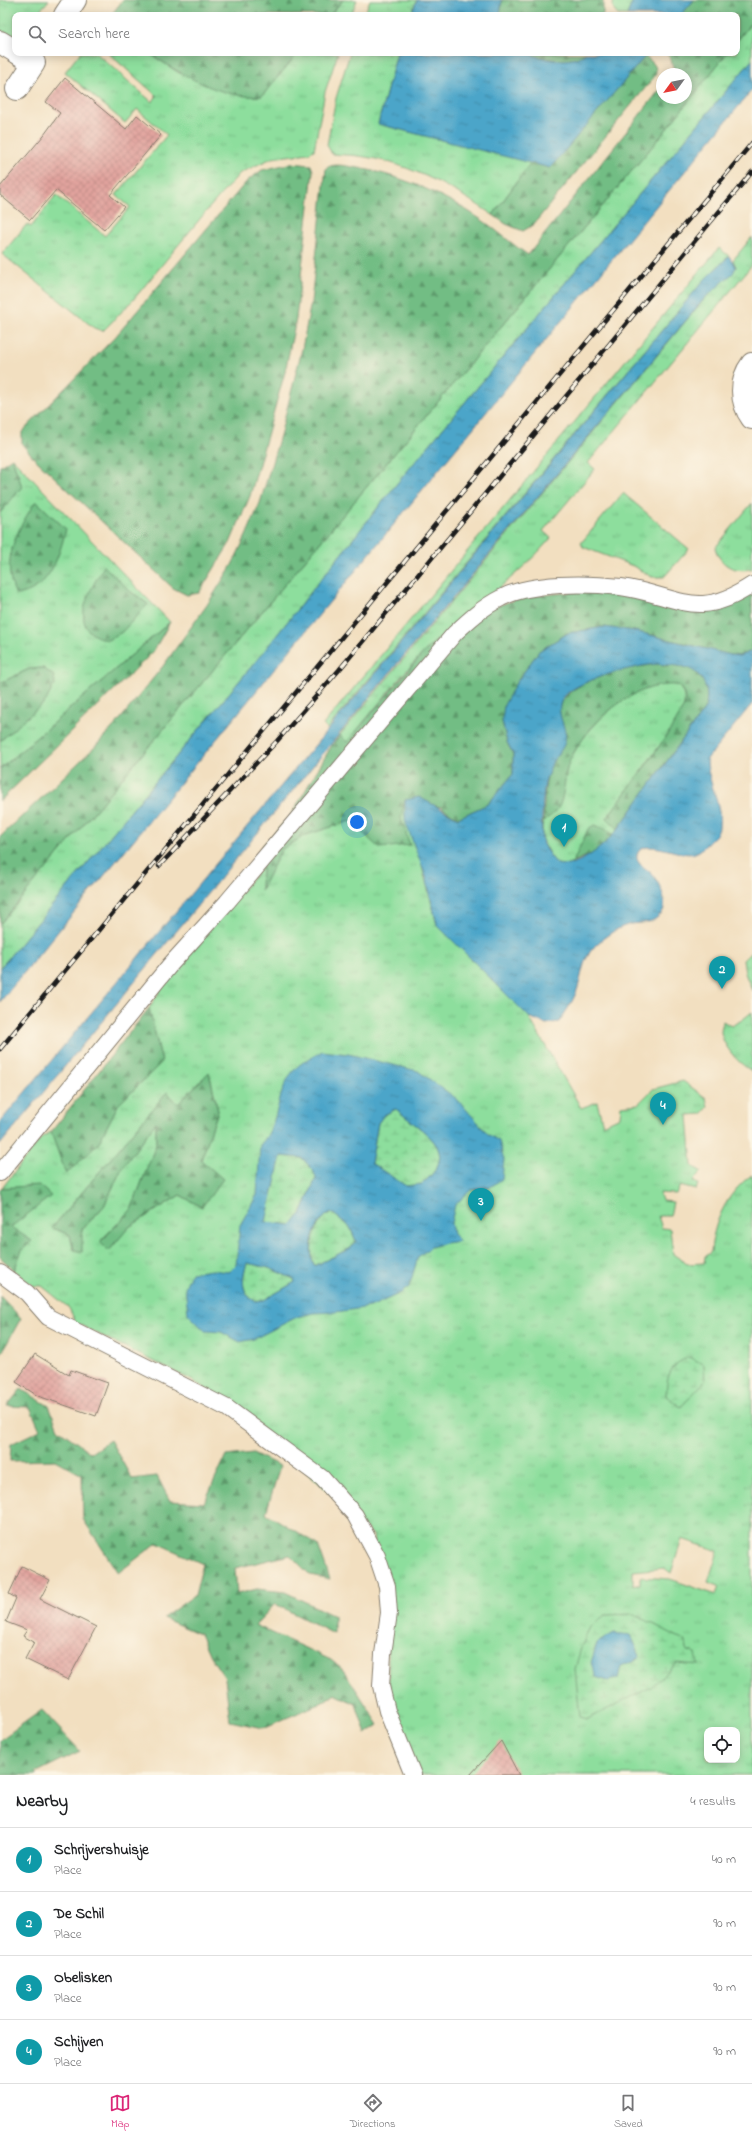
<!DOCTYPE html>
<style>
body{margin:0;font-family:"Indie Flower",sans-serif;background:#f6f6f6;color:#202124}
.controls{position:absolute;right:12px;bottom:12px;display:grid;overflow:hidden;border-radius:8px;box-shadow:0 2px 10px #0003}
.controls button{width:36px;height:36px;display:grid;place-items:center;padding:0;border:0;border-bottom:1px solid #e0e0e0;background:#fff;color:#202124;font:20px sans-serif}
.compass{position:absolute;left:656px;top:68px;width:36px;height:36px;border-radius:50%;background:#fff;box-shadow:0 2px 10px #0003;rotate:237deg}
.you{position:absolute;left:357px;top:822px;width:14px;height:14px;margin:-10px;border:3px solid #fff;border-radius:50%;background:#1a73e8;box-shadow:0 0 0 6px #1a73e833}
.badge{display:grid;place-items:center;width:26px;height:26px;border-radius:50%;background:#db2777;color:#fff;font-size:13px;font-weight:700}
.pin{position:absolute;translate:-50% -33px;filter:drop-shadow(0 1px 2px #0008)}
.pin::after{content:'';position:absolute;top:21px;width:14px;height:12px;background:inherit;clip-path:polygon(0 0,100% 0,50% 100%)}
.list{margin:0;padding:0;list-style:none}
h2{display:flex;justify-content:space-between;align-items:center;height:52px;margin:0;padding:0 16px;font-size:17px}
h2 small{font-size:13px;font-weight:400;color:#757577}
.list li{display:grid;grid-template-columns:26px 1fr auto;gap:12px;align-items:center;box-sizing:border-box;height:64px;padding:0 16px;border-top:1px solid #e0e0e0}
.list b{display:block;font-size:15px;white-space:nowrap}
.list p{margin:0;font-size:13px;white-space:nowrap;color:#757577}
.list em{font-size:13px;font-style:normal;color:#757577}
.icon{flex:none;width:22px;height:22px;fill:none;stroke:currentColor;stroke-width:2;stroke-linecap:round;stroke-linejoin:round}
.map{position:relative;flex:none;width:752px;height:1775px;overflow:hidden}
.search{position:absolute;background:#fff;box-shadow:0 2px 10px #0003;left:12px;right:12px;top:12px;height:44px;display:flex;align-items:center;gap:10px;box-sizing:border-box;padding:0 14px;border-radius:8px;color:#757577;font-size:15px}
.sheet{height:308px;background:#fff}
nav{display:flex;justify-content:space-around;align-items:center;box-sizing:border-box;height:56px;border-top:1px solid #e0e0e0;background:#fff;font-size:11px;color:#757577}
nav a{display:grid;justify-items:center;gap:2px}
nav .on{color:#db2777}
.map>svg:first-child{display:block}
.grass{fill:url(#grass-tufts);stroke:#547d5c;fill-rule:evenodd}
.forest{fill:url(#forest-firs);stroke:#476c50}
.wetland{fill:url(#wetland-marsh);stroke:#547d5c}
.water{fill:url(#water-ripples);stroke:#346072;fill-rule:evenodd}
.building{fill:url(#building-cross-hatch)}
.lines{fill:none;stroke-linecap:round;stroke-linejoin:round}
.service-casing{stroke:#877e6e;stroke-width:18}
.minor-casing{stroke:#877e6e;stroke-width:24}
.service{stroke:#fff;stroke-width:16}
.minor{stroke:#fff;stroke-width:22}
.rail-casing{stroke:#1c1c1c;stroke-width:4.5}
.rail{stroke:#fcf5e5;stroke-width:3;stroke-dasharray:9;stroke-linecap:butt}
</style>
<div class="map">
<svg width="752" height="1775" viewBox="0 0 752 1775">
<defs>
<pattern id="grass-tufts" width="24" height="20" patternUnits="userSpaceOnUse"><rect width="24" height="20" fill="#8dde9d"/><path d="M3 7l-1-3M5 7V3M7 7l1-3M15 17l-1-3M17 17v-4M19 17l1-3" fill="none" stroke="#79be87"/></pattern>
<pattern id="forest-firs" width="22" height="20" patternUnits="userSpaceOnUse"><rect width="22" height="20" fill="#72bd84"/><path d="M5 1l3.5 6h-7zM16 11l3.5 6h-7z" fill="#5d996b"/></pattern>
<pattern id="wetland-marsh" width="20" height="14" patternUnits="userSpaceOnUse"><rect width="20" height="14" fill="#8dde9d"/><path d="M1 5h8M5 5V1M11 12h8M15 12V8" fill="none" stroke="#79be87"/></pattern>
<pattern id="water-ripples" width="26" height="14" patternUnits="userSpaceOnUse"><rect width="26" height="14" fill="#4ba5c9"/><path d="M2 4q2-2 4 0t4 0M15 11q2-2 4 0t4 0" fill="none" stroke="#3e86a2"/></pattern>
<pattern id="building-cross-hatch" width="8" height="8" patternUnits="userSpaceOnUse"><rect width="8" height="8" fill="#e1a39d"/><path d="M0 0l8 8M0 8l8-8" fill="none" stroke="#c08c87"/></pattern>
</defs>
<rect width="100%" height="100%" fill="#fcf5e5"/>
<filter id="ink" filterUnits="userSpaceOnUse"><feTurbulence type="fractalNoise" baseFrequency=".025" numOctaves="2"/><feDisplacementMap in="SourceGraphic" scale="8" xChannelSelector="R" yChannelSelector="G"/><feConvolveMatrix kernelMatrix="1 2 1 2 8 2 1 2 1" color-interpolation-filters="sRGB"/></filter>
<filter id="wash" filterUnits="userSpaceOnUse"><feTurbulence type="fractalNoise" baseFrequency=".012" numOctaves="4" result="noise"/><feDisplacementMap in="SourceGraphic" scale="16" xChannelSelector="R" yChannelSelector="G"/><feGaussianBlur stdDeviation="0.9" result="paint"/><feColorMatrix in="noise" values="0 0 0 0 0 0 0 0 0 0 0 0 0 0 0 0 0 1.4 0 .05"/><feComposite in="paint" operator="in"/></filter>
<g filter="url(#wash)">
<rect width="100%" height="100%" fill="#f2dfc0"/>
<g class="grass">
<path d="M0,0h49l-13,15h-21v21l-15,-6z"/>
<path d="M343,0h14l-6,15h-21z"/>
<path d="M370,0h47l-6,15h-47z"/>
<path d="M614,0h19l-6,15h-9c-5,-4 -6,-9 -4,-15z"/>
<path d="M752,22v38l-353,421 -138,174 -261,313v-44l661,-788 66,-83h10v-12z"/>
<path d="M80,53h16l56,49 5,-6 -49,-43h41l30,20 83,23 36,-43h40l-13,39 -11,58 -5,3 -37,5 -32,15 -31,35 -76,92 -30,31 -9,-3 -92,-74 25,-30 4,3 25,-32 49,41 25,-29 -14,-12 51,-60 -30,-26 -12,14 -60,-51z"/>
<path d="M350,53h47l-19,71 153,38 -38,53c-37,-25 -82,-51 -128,-58 -11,-2 -22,-2 -33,-3l-5,-9 9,-47z"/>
<path d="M752,237v28l-164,198 7,6 -52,62 8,7c-33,39 -74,66 -111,99 -35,31 -63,70 -93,105l-7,-7 371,-444 25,-24 -3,-7z"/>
<path d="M719,248l10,8 -25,24 -377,449 -4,-4z"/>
<path d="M12,458l158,164 -170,147v-28l46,-40 8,-25 -11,-8 -14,1 -29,14v-170l22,-26zM131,592l17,12 -60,27z"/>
<path d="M623,493l66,56 -25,28h-12l-19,-11 -50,-19 -2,-4z"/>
<path d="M752,503v66c-19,3 -31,-3 -37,-21z"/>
<path d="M671,684l7,1c11,14 6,24 -2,38l-69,95 11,11 -5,6 -8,-6 -25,20 -7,13 -9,3 -7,-1c-12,-14 -17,-25 -14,-43 24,-15 16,-38 27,-61 15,-30 46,-61 77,-72 8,-2 16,-3 24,-4z"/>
<path d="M405,800l32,125 92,92 52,91 16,-6 6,23 17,-8 1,-11 17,-2 15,-15 30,-8 23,17 2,9 -6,7 -14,1 4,51 10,6 -9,9 5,3 -2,6 -16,-4 -4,8 -16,-1 2,8 11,1 -3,14h-12l4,12 8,1 3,25 14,10 17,-1 1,-7 6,-4c2,-29 16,-60 41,-77v600h-333l-12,-28 -18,-57 -1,-31 -15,-124 -127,-122 -53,-32 -117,-58 -7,-15 -27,-22h-9l-19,-16 8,-20 -11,-23 -9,-39 40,-51 9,-5 15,42 32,-30 20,-39 44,-43 -13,-54 17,-27 96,-114 -1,22 21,-40 24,-14 44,-14zM209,1072l9,39 -17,49 1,47 -22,-12 -51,32 -28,13 30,-30 25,-65v-23l-34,46 -18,38 -22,24 -9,19 -3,-14 -18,-7 115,-136 11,12zM682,1539l36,12 -10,31 11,4 -3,9 -46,-16 -30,-2v7l-7,2v-15l31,-3 7,5zM707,1730h30v30h-30z"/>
<path d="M750,953h2v38l-7,-18 -2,-13z"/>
<path d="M752,1012v59c-12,-6 -30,-25 -31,-40 0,-3 2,-7 2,-10l8,5 11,-6z"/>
</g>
<g class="forest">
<path d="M123,0h220l-13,15h-219z"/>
<path d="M502,0h101v15h-103z"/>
<path d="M694,0h58v22l-15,19v-26h-56z"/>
<path d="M149,53h149l-36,43c-39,4 -82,-22 -113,-43z"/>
<path d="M526,53h60c-16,12 -42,6 -60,0z"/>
<path d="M666,53h61l-66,83 -661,788v-87l94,-89 24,-26 45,-56 44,-61 25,-40 14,-29 14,-33 21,-71 21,-83 9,-47 15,-134c8,-6 24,-1 33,0 47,9 91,29 130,57 13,10 26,21 39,30l134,-168v11h24v-24h-13l2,-3 -6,-15z"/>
<path d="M645,56c7,6 14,10 10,20l-122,149 -10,6 -17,-7 -13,-9 38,-53 19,6z"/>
<path d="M292,163l19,2 2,6 -17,148 -11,53 -35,124 -20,47 -31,50 -12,2 -14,-7 -137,-128 -14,-16v-12l94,-96 131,-155 15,-11z"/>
<path d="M12,458l10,29 -22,26v-47z"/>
<path d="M36,501l30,28c-7,28 -17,62 -50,66 -16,-33 0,-64 20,-94z"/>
<path d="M104,566l27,26 17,12 -26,28 -14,8c-44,-9 -18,-50 -4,-74z"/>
<path d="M594,590l106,21 52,-19v59l-13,5 -8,-1 -97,-24 -30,-4 -36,6 -29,18 -23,32 -11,22 -3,16 5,21 6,12v20l-25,30 -30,14 -17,-11 -36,-7 -4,18 9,27 -31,3 -29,-27 -44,14 -24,14 -21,41 2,-45 28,-30 41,-70 8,-10 7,7 76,-89 41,-36 60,-20z"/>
<path d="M170,622l-17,30 -153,149v-32z"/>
<path d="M656,664c10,1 22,1 32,4 17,7 23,26 16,42l-86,119 -11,-11 2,-3c12,-17 76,-99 76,-114 0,-7 -3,-11 -7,-16 -44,-4 -90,37 -108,75 -7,15 -4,38 -13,50 -3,5 -10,8 -14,11 2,-21 0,-41 10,-60 3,-6 9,-12 11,-18 4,-12 -6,-21 -5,-33 4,-30 72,-43 97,-46z"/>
<path d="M43,668l11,8 1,7 -9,18 -46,40v-58l29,-14z"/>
<path d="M594,825l11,4 8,6 -19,18 -21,9 15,-33z"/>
<path d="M149,1008l13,54 -44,43 -20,39 -32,30 -15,-42z"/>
<path d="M209,1072l9,39 -17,49 22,19 -21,28 -22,-12 -51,32 -20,24 -9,-9 31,-32 25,-65v-23l-34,46 -18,38 -22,23v23l-8,-2 -4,-15 -18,-7 115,-136 11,12z"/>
<path d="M39,1185l12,11 -40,31 21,14 -10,9 -8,20 -14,-13v-67l2,-2z"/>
<path d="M0,1296l21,22 -21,38z"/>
<path d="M21,1389l28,17 9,23 33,24 19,-13 22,39 25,-3 13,25 34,2 22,-47 27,-3 27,13 -14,47 52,32 12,34 -20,-4 -20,-20 -55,13 2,26 20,-5 28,3 49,24v18l-59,-30 -20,21 76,35 13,11 35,54 -13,9 -10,-30 -21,-10 -16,10 -56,24 -33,-7 -5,-43 -15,-22 -10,-22 -37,-16 32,-23 8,-31 -46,-21 -39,30 -35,-54 -1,-44 -27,-15 -45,1 1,-17 29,-14 -10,-23 -23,-1z"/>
<path d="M42,1710l38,41 -45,22 2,2h-37v-35z"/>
</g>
<g class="wetland">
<path d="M396,1109c25,23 68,40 26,75l-16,2 -35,-23 7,-40 6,-8z"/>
<path d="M281,1156l21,2 11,12 3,8 -15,36 -10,11 -26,-3z"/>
<path d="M331,1212l19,15 6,14 -5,7 -37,18c-6,-20 -1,-42 17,-54z"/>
<path d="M247,1263l22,5 25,11 1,3 -31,18 -9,1c-15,-9 -13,-23 -8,-38z"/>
<path d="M690,1357l14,8 1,16 -24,26 -15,-11c1,-20 3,-32 24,-39z"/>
<path d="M634,1614l50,26 4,11 8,2 2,12 -21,-2 -26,24 -63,32 -8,-2 -5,-48 6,-21 9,-21 15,-12z"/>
</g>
<g class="water">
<path d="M417,0h85l-2,15h-89z"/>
<path d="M633,0h61l-13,15h-54z"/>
<path d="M397,53h129c18,6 44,12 60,0h62l-98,115 -172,-44z"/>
<path d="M752,60v30l-752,912v-34l261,-313 138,-174z"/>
<path d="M729,256l7,11 -3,6 -29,26 -311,370 -393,476v-23l704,-842z"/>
<path d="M604,627l30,4 97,24 8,1 13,-5v53l-45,55c0,23 16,45 12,68 0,6 -6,11 -10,15 -4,4 -8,9 -14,11 -14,5 -46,-14 -56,-2 -8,11 8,17 13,23 7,8 16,27 11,37 -11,16 -23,10 -35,14 -12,3 -25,13 -33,21 -14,14 -12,30 -19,47 -4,10 -11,20 -17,29l-13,2 -17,-7 -92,-92 -11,-48 -21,-56v-21l14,-3 39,21 30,-14 25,-30v-20l-6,-12 -5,-21 2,-16 12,-22 23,-32 29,-18zM656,664c10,1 22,1 32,4 17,7 23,26 16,42l-86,119c-13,16 -39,40 -61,35 -5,-6 -11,-13 -14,-20 -3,-9 0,-51 2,-61 2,-7 5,-14 7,-20 3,-7 11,-13 13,-21 4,-15 -12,-28 -2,-44 12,-18 72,-32 93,-34z"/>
<path d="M322,1051l26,3 70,17 39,28 32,36 10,6 5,19 -2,19 -13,9 -18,2 -16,15 -4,18 2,11 7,7 -15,2 -14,4 -13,10 -9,30 -8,6 -31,14 -34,5 -23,1 -16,4 -43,22 -14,3 -19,-10 -16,-1 -17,-17 -3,-27 6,-14 20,-3 18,2 7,-7 4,-40 17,-30 3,-50c22,-23 14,-57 38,-79 7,-6 17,-10 24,-15zM396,1109c25,23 68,40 26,75l-16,2 -35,-23 7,-40 6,-8zM281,1156l21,2 11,12 3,8 -15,36 -10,11 -25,-3zM331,1212l19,15 6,14 -5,7 -37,18c-7,-19 -1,-43 17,-54zM247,1263l22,5 25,11 1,3 -31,18 -9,1c-15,-8 -13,-23 -8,-38z"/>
<path d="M614,1633l17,2 9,21 -8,6 -11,4 -3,13 -10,2 -12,-4 -5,-14 6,-20z"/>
</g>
<g id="blocks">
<g class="building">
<path d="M65,78l61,51 11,-14 24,20 -51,60 14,12 -20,23 -48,-40 -26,30 -30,-25v-8l44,-52 16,-22 -14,-11z"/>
<path d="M35,1354l34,21 2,-5 37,13 -12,33 -58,-20 -22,-14z"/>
<path d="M22,1566l28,14 -10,19 56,28 -28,53 -43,-21 9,-17 -11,-6 4,-6 -21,-8 10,-24 -7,-4z"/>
<path d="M501,1741l18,34h-49z"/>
</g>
</g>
</g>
<g filter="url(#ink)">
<use href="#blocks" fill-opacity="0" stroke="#877e6e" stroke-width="1"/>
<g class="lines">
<g class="service-casing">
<g id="service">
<path d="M0,1173l170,-208 57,-63 228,-269c14,-13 28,-26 46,-35 30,-16 86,-15 120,-11 57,8 75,35 131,-2"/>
<path d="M0,1273l27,20 21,24 179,91 95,70 33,37 22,41 10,30 2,27 -6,41 -2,32 6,25 26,64"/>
</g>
</g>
<g class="minor-casing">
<g id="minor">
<path d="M65,15l10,-15"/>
<path d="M0,42l15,9"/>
<path d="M17,89l17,-26 -16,-10"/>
<path d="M752,364c-12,16 -12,37 0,54"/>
</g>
</g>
<use href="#service" class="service"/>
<use href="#minor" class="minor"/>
<g class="rail-casing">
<g id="rail">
<path d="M159,866l118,-125 62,-71 413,-498"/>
<path d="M0,1049l752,-906"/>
</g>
</g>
<use href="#rail" class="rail"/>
</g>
</g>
</svg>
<div class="controls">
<button><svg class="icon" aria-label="locate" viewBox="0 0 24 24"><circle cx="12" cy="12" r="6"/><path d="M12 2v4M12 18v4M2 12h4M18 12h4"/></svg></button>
</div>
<svg class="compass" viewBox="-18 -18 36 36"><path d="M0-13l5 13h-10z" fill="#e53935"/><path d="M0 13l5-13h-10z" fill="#757577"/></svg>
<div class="you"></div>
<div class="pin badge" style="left:564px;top:847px;background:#0f9aa8">1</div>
<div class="pin badge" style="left:722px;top:989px;background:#0f9aa8">2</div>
<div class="pin badge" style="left:481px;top:1221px;background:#0f9aa8">3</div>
<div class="pin badge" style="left:663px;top:1125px;background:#0f9aa8">4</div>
<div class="search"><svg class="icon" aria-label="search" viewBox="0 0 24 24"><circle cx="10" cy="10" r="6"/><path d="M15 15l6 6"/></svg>Search here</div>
</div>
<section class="sheet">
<h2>Nearby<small>4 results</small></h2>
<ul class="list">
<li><span class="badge" style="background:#0f9aa8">1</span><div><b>Schrijvershuisje</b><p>Place</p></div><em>40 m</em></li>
<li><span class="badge" style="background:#0f9aa8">2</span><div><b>De Schil</b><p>Place</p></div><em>90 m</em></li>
<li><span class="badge" style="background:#0f9aa8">3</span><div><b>Obelisken</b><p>Place</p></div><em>90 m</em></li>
<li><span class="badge" style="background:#0f9aa8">4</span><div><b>Schijven</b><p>Place</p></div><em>90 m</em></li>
</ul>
</section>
<nav>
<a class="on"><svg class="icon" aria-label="map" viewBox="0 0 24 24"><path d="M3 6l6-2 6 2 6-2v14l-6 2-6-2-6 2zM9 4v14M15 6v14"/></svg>Map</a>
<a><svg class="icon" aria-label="directions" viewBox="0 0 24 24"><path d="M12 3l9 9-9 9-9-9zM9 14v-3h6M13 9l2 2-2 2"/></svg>Directions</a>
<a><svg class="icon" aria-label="saved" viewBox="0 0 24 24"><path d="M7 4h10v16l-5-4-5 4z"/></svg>Saved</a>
</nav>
